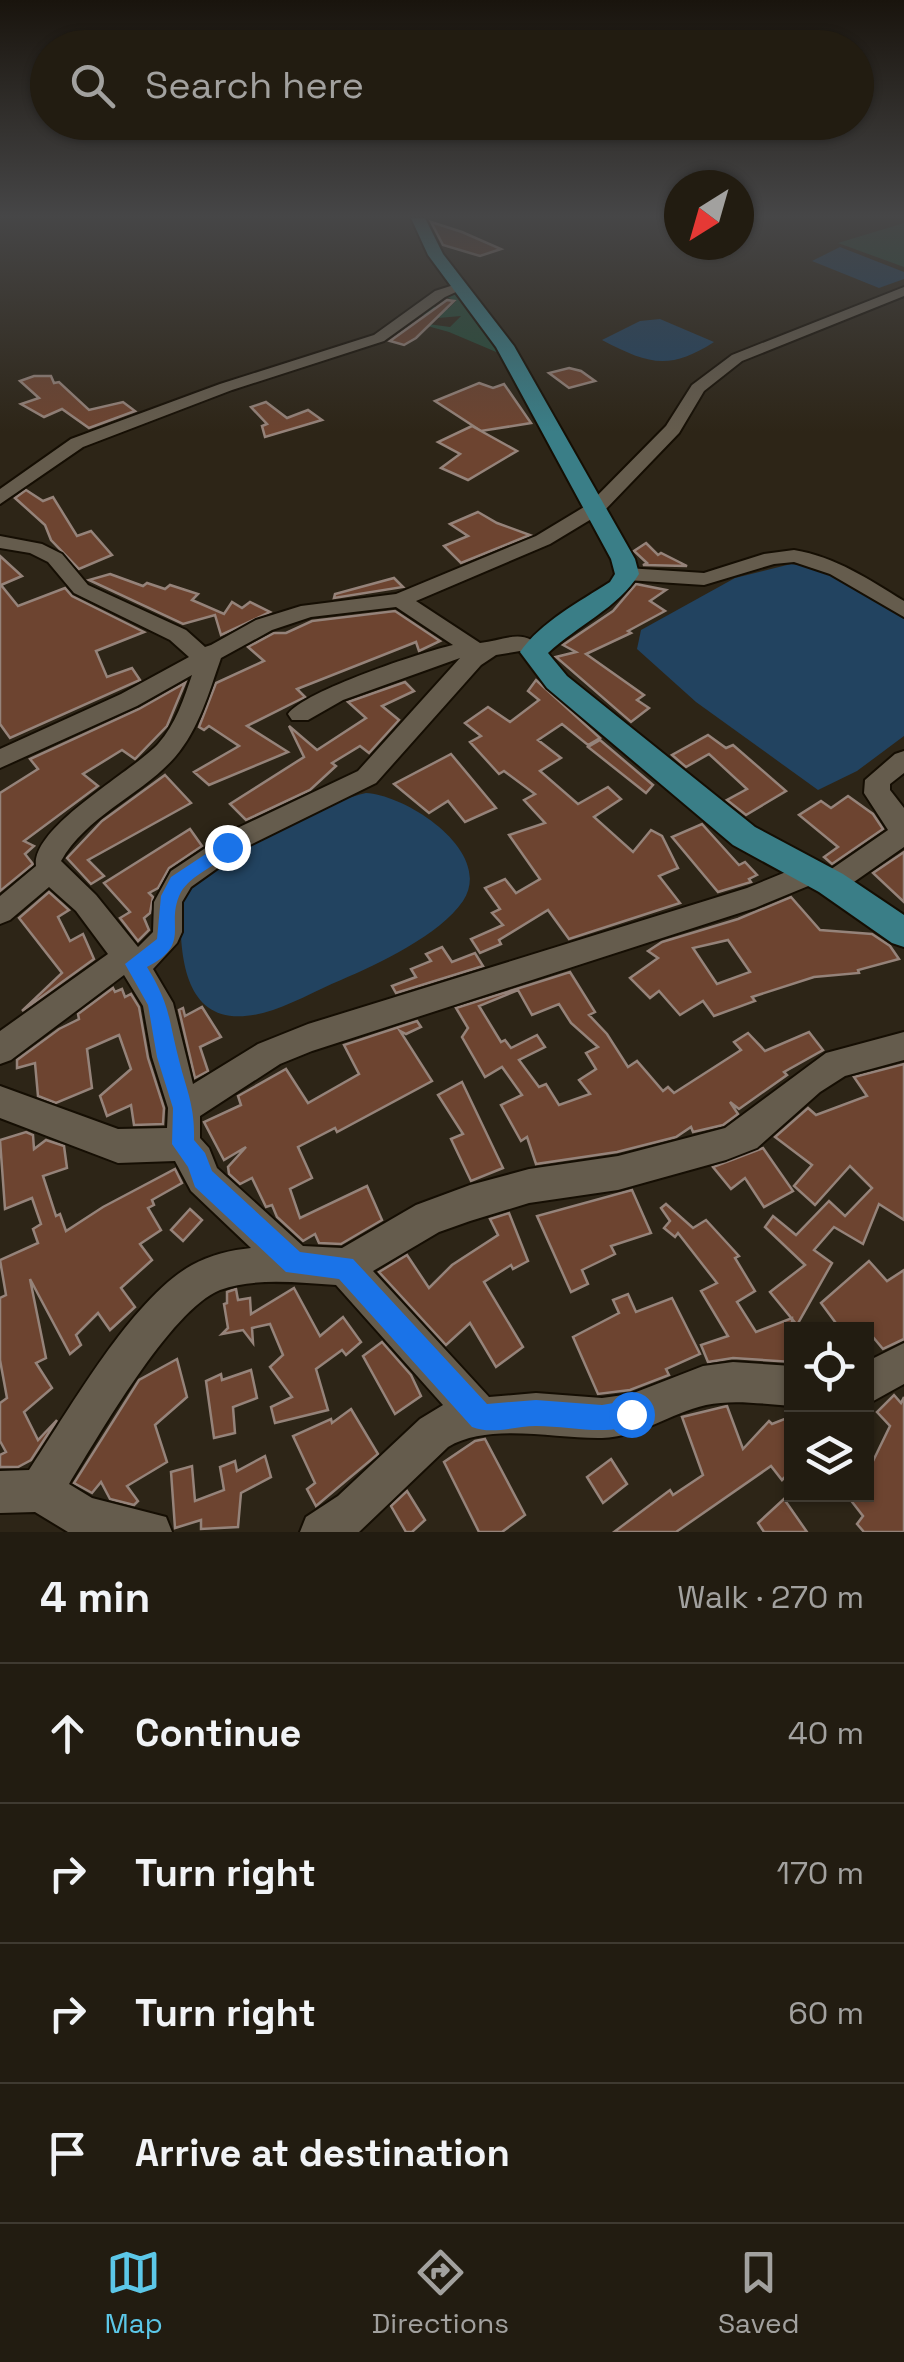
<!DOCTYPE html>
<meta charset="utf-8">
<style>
body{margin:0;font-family:"Space Grotesk",sans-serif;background:#2a251a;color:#f1f3f6}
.controls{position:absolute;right:30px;bottom:30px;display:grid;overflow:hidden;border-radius:0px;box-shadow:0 2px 8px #0004}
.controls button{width:90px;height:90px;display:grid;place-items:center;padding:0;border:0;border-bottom:2px solid #3f3a31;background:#221c11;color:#f1f3f6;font:50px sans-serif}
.compass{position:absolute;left:664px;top:170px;width:90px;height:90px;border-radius:50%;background:#221c11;box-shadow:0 2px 8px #0004;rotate:217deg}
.stop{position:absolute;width:30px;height:30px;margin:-22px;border:8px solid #1a73e8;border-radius:50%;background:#fff}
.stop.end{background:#1a73e8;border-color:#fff;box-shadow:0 2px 10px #0008}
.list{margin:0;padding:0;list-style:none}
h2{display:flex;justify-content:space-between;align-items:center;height:130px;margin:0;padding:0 40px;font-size:42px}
h2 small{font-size:32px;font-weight:400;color:#a2a19f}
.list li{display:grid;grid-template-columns:65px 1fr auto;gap:30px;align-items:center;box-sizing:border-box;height:140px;padding:0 40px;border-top:2px solid #3f3a31}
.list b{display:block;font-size:38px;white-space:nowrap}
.list em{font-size:32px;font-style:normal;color:#a2a19f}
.icon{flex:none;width:55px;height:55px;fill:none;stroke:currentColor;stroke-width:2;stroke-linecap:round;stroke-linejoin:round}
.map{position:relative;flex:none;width:904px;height:1532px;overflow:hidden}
.search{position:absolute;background:#221c11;box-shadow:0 2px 8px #0004;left:30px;right:30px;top:30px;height:110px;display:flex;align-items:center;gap:25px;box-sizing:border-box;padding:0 35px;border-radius:55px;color:#a2a19f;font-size:38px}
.sheet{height:690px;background:#221c11}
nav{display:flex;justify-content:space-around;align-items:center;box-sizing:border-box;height:140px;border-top:2px solid #3f3a31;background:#221c11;font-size:28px;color:#a2a19f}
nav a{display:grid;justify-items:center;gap:5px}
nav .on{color:#5cc7e8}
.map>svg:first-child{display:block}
.green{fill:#264d3a}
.water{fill:#224360}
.building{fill:#6d4430;stroke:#95837a;stroke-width:2.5;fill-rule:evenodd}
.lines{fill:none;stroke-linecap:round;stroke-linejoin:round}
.minor-casing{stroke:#150e03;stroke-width:4}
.major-casing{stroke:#150e03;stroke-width:4}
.minor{fill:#655c4d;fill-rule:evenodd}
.major{fill:#3a7e87;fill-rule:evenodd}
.route{fill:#1a73e8}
</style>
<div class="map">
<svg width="904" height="1532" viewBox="0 0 904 1532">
<rect width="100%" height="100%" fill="#2d2517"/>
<g class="green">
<path d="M904,223v44l-66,-24z"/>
<path d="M459,291l49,66 -59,-25 -36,-10 37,5 11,-11 -23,2 -19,-4 9,-8 20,3 8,-8 -17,-7z"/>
</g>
<g class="water">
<path d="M840,247l64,25v7l-25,9 -67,-27z"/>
<path d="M660,319l54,23c-45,29 -66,22 -112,-2l38,-19z"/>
<path d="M791,564l35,5 78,45v122l-47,35 -39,19 -122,-88 -59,-53 4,-19 94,-52z"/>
<path d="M366,793c41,2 129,59 97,108 -23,34 -85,63 -122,79 -25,10 -51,26 -78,33 -86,22 -84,-69 -82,-125 44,-37 129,-81 185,-95z"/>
</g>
<g class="building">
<path d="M431,222l31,10 39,17 -21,7 -37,-11z"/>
<path d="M447,300l7,1 -38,37 -12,7 -14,-4z"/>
<path d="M569,368l12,3 14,10 -26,7 -20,-15z"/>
<path d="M34,376h17l3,7 5,-1 30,28 34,-8 12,9 -46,17 -27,-19 -18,8 -23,-13 18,-6 -19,-17z"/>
<path d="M479,383l14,5 11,-4 27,39 -50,8 -46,-30z"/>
<path d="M266,402l21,16 21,-8 14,10 -57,17 -3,-11 5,-2 -16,-17z"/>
<path d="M472,426l45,25 -49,29 -27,-12 19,-14 -22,-12z"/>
<path d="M26,490l17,11 10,-4 24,39 14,-5 21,24 -33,14 -28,-29 -6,-15 -30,-27z"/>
<path d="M478,512l19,11 33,12 -69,28 -17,-17 24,-10 -18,-12z"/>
<path d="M646,543l12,12 3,-2 26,13 -44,-1 4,-2 -13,-12z"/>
<path d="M0,556l22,20 -21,9 17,21 47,-18 7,8 72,36 -48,19 11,26 25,-9 8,12 -130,58 -10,-14z"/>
<path d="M110,574l33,12 4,-3 18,6 5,-4 28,9 -6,6 32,14 8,-12 10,6 8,-6 20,10 -49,23 -6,-20 -32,9 -94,-44z"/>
<path d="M394,578l9,9 -69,11 1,-4z"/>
<path d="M636,584l30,6 -16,11 15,10 -37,20 3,2 -45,21 58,41 -7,5 12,8 -18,14 -75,-65 20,-5 -13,-7 50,-34z"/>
<path d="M395,611l45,30 -21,10 -3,-9 -119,47 8,8 -58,29 41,26 -79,33 -15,-13 45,-26 -30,-20 -5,4 -5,-3 17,-44 48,-22 -16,-14 26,-14h12l26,-12z"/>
<path d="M536,680l64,58 -12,7 -26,-21 -24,16 23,18 -21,13 38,33 30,-17 13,12 -27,18 39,35 18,-22 11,6 16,32 -19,8 21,27 -111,36 -21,-29 -49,30 2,4 -21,9 -9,-14 32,-14 -11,-12 8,-4 -15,-21 20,-9 11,14 24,-14 -31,-44 36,-12 -21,-23 11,-6 -31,-23 -5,3 -29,-32 11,-6 -16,-13 23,-16 22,15 29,-22 -11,-9z"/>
<path d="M405,682l9,9 -32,15 17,14 -30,33 -9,-7 -28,17 4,3 -26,24 -64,30 -16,-16 74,-47 -15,-31 28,24 49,-32 -18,-16z"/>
<path d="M185,683l-18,43 -32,33 -13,-9 -39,24 15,12 -74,55 10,5 -9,8 8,10 -33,27v-98l38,-24 -8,-10 109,-50z"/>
<path d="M708,735l18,13 7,-3 53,46 -40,24 -19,-15 20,-11 -38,-35 -23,13 -14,-12z"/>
<path d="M600,740l53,45 -7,8 -58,-46z"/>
<path d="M451,754l45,54 -31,14 -17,-21 -19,12 -35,-29z"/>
<path d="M165,775l26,28 -103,57 16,16 -13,8 -24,-26 35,-37z"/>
<path d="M848,796l25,18 10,15 -51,35 -8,-7 14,-10 -39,-32 22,-14 10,7z"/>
<path d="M702,824l37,41 6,-3 12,13 -8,4 2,3 -33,10 -46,-55z"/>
<path d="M190,829l12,17 -33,22 -11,20 -9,5 4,4 -3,16 -6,5 5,12 -11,11 -18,-23 10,-6 -26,-29z"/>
<path d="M904,852v50l-31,-29z"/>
<path d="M49,892l20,18 -11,7 12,24 13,-7 11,25 -72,52 40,-38 -43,-55z"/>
<path d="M791,897l29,33 52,4 18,12 9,13 -41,11 1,3 -45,4 -62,20 3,4 -41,15 -11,-15 -23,14 -21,-24 -9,7 -20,-20 28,-20 -10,-7 14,-9 76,-23zM728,940l22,32 -33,12 -24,-36z"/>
<path d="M442,947l10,15 23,-9 8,13 -87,27 -4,-7 24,-9 -5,-8 20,-8 -5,-7z"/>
<path d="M570,972l25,40 -6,3 18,19 21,33 9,-6 26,30 5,-4 6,6 67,-43 -7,-8 14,-9 17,18 44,-19 14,18 -39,22 3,3 -48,34 -9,-7 8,12 -15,11 -30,7 -2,-5 -15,10 -59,15 -81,12 -9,-27 -6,4 -20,-36 21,-10 -20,-28 -17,10 -23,-40 6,-9 -12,-20zM518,990l14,25 27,-11 12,19 27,24 -12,6 10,16 -17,11 11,14 -31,11 -13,-21 -7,3 -20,-27 26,-13 -8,-12 -26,13 -6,-8 -4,2 -22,-36z"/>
<path d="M113,988l2,4 7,-3 3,8 6,-3 8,13 9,51 16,50 -1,16 -29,1 -3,-20 -24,11 -7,-20 31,-27 -12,-34 -32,14 5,39 -36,15 -18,-7 -3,-33 -18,5v-8l42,-31 20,-10 -1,-5z"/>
<path d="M202,1007l19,30 -21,10 8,24 -13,7 -16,-68 4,-2 2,8z"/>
<path d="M417,1021l4,6 -15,7 -6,-3 32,50 -95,51 -2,-4 -37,19 14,31 -22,11 10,29 67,-32 15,34 -41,24 -22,-1 -4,-9 -12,7 -26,-24 -5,-12 -6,2 -14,-29 -12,6 -11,-10 -1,-7 18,-20 -22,13 -20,-38 37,-17 -3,-9 48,-27 22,34 51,-29 -15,-29z"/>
<path d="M904,1064v156l-25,-16 -16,40 -29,-17 -20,23 18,13 -35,62 -27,-33 35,-27 -40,-38 8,-11 23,19 33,-34 16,15 27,-28 -22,-22 -35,39 -21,-19 18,-21 -37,-28 33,-29 8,7 51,-19 -13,-19z"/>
<path d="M462,1082l41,86 -32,13 -20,-42 12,-5 -25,-39z"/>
<path d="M26,1132l7,3 1,14 12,-9 18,6 3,22 -24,8 13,40 4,-2 6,17 37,-24 72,-38 7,14 -30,17 2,5 -6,3 13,22 -21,14 12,16 -31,28 14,19 -25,23 -12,-17 -22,22 5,10 -11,9 -40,-75 16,79 -10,5 16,25 -28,24 14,28 19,-20 -26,40 -13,7h-18v-12l6,-3 -6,-11v-38l7,-5 -7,-38v-62l6,-3 -6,-35 38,-17 -5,-14 8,-5 -9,-26 -27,11 -5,-69z"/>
<path d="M763,1148l30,43 -29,16 -19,-29 -14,11 -18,-22z"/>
<path d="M632,1190l19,43 -40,13 4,8 -33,16 6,14 -17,8 -34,-76z"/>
<path d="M666,1204l27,24 13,-8 33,36 -4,2 20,33 -18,11 19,30 36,-14v44l-59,-4 -25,4 -7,-17 27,-9 -27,-45 16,-8 -39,-50 -3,4 -11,-9 6,-7 -9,-13z"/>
<path d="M190,1209l12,11 -19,21 -12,-11z"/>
<path d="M509,1213l19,48 -15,8 -2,-4 -27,17 39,65 -27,20 -26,-44 -24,22 -67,-73 28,-17 22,33 23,-23 46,-30 -8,-16z"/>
<path d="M869,1261l18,20 17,-11v69l-21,10 -16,-19h-26l-20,-27z"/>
<path d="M294,1288l26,48 23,-19 18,25 -15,13 -4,-5 -26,19 12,41 -53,13 -4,-16 21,-10 -22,-30 13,-12 -13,-31 -18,4 1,15 -10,-13 -21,4 6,-6 -4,-24 3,-1v-11l9,-3 2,11 12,-2 1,16z"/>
<path d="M628,1294l8,18 36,-14 28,56 -34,15 3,6 -39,15 -32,4 -25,-57 46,-24 -6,-13z"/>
<path d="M382,1342l29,33 10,21 -26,18 -32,-58z"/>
<path d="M177,1359l10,38 -32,28 12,37 -40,24 11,15 -4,4 -24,-6 -9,-17 -9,11 -18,-10 65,-103z"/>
<path d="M251,1370l6,28 -24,9 2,26 -21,5 -8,-57 15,-7 1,6z"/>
<path d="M894,1395l7,8 3,-6v135h-40l-7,-8 6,-8 -17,-22h20v-41l7,8 17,-35 -13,-14z"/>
<path d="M727,1406l16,43 26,-28 3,3 20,-8v54l-10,10 -11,-14 -95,66h-62l56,-42 3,5 30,-20 -21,-58z"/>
<path d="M351,1409l27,45 -62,52 -9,-17 8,-6 -22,-47 38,-17 1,4z"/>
<path d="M485,1439l40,76 -23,17h-23l-35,-70 31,-21z"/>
<path d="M265,1456l6,21 -30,16 -3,34 -37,2v-9l-26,8 -4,-56 21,-6 3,35 29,-11 -4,-23 15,-6 2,10z"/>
<path d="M611,1459l16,25 -24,19 -16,-26z"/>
<path d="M407,1491l18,29 -13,12h-6l-15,-26z"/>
<path d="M784,1499l23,33h-43l-6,-9z"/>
</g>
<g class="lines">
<g class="minor-casing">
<g id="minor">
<path d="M460,283l7,4 -22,10 -61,44 -152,49 -149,57 -83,57v-15l71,-50 149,-55 154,-49 61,-44z"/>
<path d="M904,287v9l-162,65 -38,30 -25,42 -76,79 -53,32 -134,57 64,42c27,-3 45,-17 64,9l-11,7 -13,-8 -24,4 -15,10 -105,118 -126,62 -59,42 -9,15v30l-5,11 -24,26 20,34 20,81 65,-40 50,-20 439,-136 66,-27 10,3 4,8 61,-42 -24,-37 1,-13 30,-26 9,-3v22l-14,11v6l14,18v39l-63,44 -10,3 -10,-3 -3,-9 -63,26 -443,143 -32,13 -80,52v22l9,10 8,20 86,78 39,2 74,-43 54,-20 59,-16 89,-13 107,-28 101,-75 78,-21v28l-59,16 -25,16 -63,56 -31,12 -108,30 -89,13 -59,18 -31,11 -66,39 116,126 47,-4 66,5 29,-4 72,-28 30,-4 59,4v40c-29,-2 -58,-7 -86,-1 -36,8 -66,32 -104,33 -46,1 -113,-16 -154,9l-89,85h-59l6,-15 32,-21 82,-77 23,-14 -107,-120c-36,-2 -80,-8 -116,5 -50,20 -122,147 -151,194l23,14 74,19 6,15h-104l-33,-20 -35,1v-42l29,-1c39,-58 102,-171 163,-205 18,-10 39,-15 59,-17l-60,-57 -16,-30 -57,2 -118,-45v-32l118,43 49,-1 1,-20 -16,-51 -9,-51 -19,-31 -113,85 -11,4v-33l108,-77 -32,-43 -27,-24 -39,33 -10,4v-28l36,-30c-5,-39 96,-94 122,-122 18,-20 26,-46 34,-69l-55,31 -137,62v-19l121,-55 68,-37 -19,-17 -96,-47 -26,-31 -18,-9 -30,-5v-12l42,8 20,10 26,31 98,45 19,17 6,-2 45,-25 45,-14 95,-12 140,-58 53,-32 77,-78 26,-41 40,-30zM396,607l57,38c-31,7 -149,46 -165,69l4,6h16l35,-20 117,-42 -102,113 -127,60 -60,40 -17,31 -1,30 -15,15 -42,-52 -35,-34c26,-46 81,-66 114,-104 24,-28 34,-65 46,-99l51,-28 39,-13z"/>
<path d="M794,550c42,7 74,29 110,51v16l-74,-43 -36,-12 -20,2 -70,21 -77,-5 -10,-6 10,-6 77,5 60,-19z"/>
<path d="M904,1343v41l-38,21v-43z"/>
</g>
</g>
<g class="major-casing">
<path id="major" d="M411,218h14l18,36 71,92 121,213 4,15c-20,33 -62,52 -91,79l19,23 188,151 88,47 61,41v32l-12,-4 -73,-51 -86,-47 -186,-157 -27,-36c21,-30 59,-50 90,-70l5,-8 -4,-15 -115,-212 -68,-92z"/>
</g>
<use href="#minor" class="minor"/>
<use href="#major" class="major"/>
</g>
<linearGradient id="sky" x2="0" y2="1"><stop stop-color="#19140d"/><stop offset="0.5" stop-color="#464647"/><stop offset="1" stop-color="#464647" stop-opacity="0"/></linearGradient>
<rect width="904" height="432" fill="url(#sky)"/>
<path class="route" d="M227,840l9,7 -3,5c-14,11 -43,24 -52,40 -17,33 12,51 -34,75 23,38 21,49 31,89 8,34 17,48 16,84l11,13 7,18 88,81 53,7 134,145 49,-4 66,5 29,-5 9,4 4,10 -4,9c-34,14 -68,3 -104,3 -21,0 -44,9 -64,1l-133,-148 -53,-7 -91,-85 -7,-20 -16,-23 1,-36 -16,-51 -9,-52 -23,-41 32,-25 4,-43 10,-19z"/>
</svg>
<div class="controls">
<button><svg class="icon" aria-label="locate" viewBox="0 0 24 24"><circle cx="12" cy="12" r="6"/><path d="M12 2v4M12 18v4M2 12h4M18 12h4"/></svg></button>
<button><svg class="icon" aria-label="layers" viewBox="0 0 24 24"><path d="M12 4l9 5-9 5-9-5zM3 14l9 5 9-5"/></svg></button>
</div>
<svg class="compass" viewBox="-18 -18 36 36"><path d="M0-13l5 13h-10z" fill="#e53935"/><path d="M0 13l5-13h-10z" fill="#a2a19f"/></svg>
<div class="stop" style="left:631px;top:1414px"></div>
<div class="stop end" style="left:227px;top:847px"></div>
<div class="search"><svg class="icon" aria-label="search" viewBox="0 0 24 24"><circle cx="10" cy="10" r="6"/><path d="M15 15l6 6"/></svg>Search here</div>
</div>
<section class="sheet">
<h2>4 min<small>Walk · 270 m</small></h2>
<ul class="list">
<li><svg class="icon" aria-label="ahead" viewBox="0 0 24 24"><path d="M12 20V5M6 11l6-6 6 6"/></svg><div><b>Continue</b></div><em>40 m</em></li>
<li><svg class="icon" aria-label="right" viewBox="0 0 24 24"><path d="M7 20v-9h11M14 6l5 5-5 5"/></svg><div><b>Turn right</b></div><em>170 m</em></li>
<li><svg class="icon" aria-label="right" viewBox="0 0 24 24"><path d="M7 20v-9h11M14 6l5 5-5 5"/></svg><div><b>Turn right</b></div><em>60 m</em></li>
<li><svg class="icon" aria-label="arrive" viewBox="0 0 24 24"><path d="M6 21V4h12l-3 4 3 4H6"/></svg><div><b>Arrive at destination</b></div></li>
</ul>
</section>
<nav>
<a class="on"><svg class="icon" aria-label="map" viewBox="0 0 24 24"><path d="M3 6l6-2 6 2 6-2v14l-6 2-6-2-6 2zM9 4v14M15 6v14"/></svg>Map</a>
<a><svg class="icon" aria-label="directions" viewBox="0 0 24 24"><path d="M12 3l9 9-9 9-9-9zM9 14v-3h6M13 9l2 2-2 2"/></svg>Directions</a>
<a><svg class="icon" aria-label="saved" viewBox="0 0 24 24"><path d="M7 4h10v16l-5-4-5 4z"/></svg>Saved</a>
</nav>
